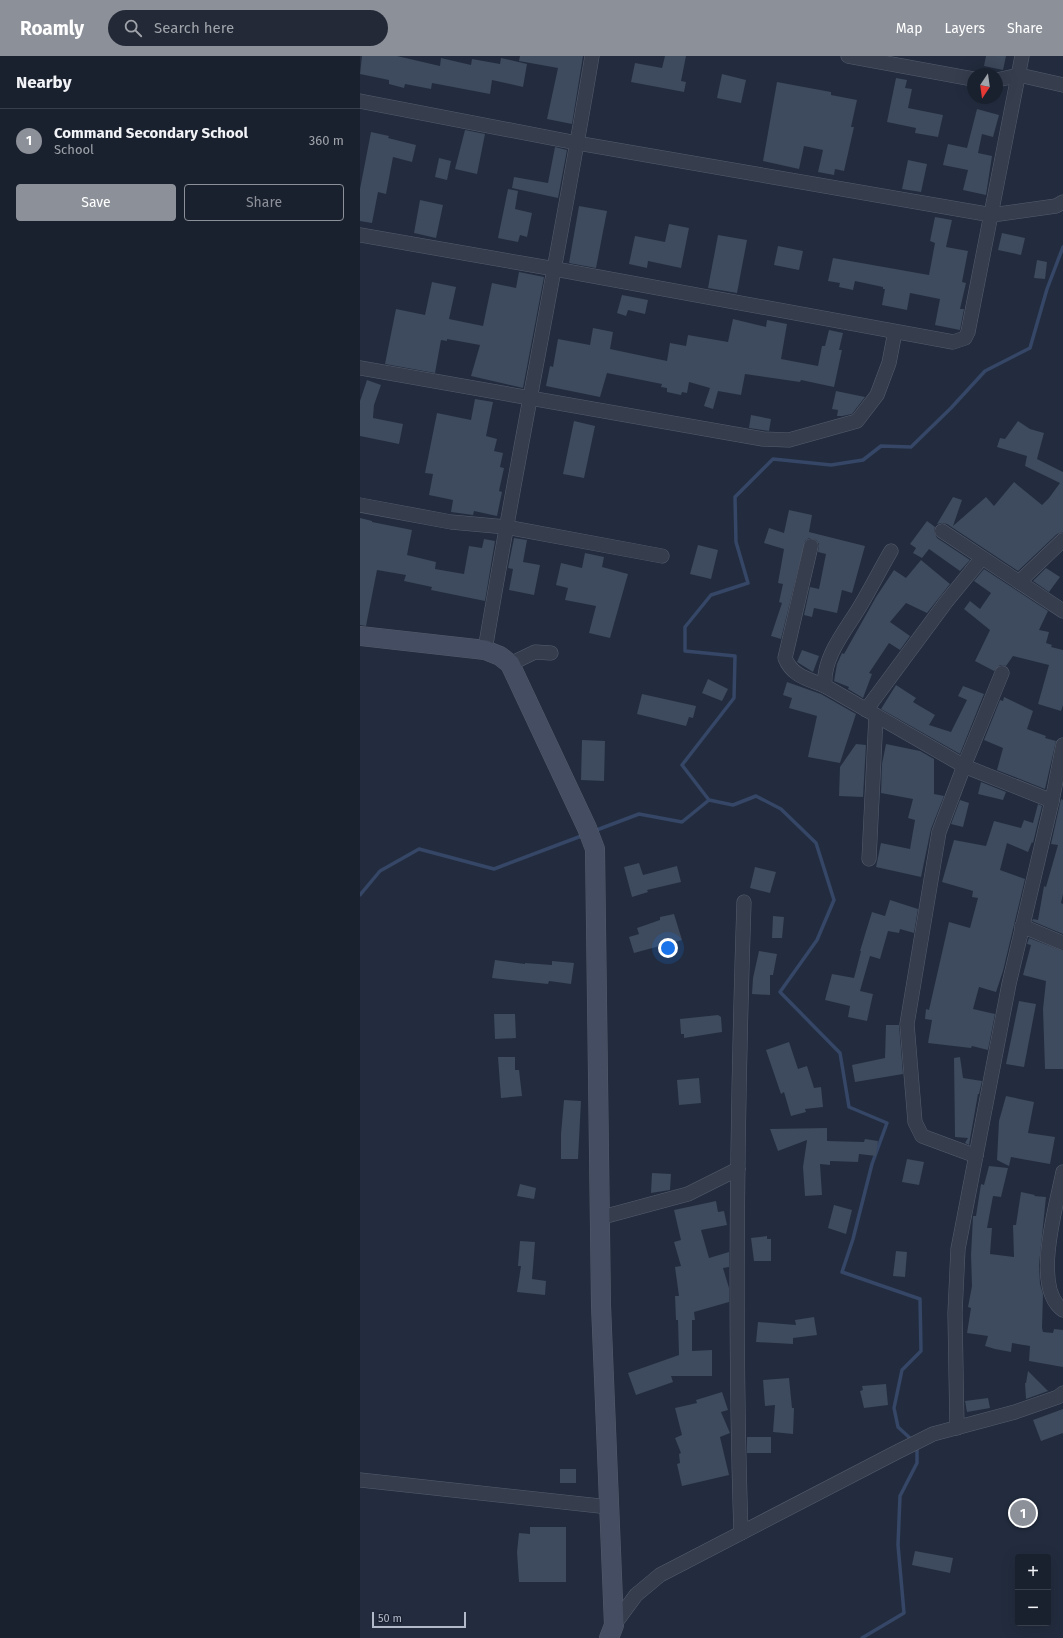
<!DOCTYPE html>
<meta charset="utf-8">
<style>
body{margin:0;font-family:"Fira Sans",sans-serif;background:#232936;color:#f1f3f6}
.controls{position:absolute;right:12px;bottom:12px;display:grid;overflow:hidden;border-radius:4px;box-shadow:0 4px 16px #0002}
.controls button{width:36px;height:36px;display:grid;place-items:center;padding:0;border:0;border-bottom:1px solid #383e4a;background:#1a212e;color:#f1f3f6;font:20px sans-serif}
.compass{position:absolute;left:607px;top:12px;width:36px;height:36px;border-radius:50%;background:#1a212e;box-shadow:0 4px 16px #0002;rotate:193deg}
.scale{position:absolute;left:12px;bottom:10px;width:94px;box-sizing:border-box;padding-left:4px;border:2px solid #b2b9c9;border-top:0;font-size:11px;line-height:14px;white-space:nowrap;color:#b2b9c9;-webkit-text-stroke:3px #1b2333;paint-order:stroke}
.you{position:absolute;left:308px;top:892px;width:14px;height:14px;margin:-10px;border:3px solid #fff;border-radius:50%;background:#1a73e8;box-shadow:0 0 0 6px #1a73e833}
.badge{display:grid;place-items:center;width:26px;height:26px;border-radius:50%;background:#8c9099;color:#fff;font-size:13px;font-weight:700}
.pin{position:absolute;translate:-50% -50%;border:2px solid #fff;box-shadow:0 1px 4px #0006}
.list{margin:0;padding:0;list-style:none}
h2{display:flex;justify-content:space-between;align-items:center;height:52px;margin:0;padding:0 16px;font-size:17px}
h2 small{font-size:13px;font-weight:400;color:#9fa3aa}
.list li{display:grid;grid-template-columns:26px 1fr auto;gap:12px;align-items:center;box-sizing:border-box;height:64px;padding:0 16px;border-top:1px solid #383e4a}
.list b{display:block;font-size:15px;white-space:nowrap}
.list p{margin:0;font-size:13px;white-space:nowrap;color:#9fa3aa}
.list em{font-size:13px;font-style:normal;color:#9fa3aa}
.actions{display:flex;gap:8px;padding:12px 16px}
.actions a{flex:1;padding:9px 0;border:1px solid #8c9099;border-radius:4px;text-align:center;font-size:14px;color:#8c9099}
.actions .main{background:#8c9099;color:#fff}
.icon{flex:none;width:22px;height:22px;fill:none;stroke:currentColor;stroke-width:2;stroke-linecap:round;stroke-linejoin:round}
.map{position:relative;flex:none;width:703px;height:1582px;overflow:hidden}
header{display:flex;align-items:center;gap:24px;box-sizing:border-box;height:56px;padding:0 20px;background:#8c9099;color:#fff}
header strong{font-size:19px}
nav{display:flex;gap:22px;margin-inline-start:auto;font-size:14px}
.search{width:280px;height:36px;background:#232936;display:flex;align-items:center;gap:10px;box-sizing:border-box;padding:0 14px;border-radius:22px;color:#9fa3aa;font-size:15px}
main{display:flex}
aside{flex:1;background:#1a212e}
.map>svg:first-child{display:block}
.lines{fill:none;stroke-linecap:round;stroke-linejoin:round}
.stream{stroke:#354666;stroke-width:3.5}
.building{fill:#3e4a5d}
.street-casing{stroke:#545c6c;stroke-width:15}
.secondary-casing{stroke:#545c6c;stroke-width:20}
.street{stroke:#363e4e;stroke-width:14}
.secondary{stroke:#444d61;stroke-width:19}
</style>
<header>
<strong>Roamly</strong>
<div class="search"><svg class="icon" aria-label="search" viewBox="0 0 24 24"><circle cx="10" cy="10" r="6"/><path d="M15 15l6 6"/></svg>Search here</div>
<nav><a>Map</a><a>Layers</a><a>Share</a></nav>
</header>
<main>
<aside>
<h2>Nearby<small></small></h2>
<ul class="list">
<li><span class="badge">1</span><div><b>Command Secondary School</b><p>School</p></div><em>360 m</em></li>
</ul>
<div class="actions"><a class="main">Save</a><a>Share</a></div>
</aside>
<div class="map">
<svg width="703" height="1582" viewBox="0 0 703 1582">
<rect width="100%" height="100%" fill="#222c3e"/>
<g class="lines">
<g class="stream">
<path d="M234,775l45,-17 43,8 27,-22"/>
<path d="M0,839l20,-24 39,-22 75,20 90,-34"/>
<path d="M552,1384l-14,-13 -4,-19 8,-38 19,-19 -1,-52 -78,-27 11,-33 19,-75 15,-41 -38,-16 -9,-54 -60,-61 37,-52 17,-40 -18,-57 -35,-34 -25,-13 -23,9 -24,-5 -27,-35 52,-67 1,-42 -50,-5v-24l26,-32 37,-12 -12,-41 -1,-45 38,-38 58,6 32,-5 18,-14 30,1 40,-39 34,-37 45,-23 17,-59 16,-42"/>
<path d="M502,1582l42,-25 -6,-68 2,-49 17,-33v-17"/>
</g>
</g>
<g class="building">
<path d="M2,0h35l43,10 1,-8 30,7 1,-6 28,5 1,-6 26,6 -4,23 -31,-7 -2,14 -58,-11 -1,6 -26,-5 -1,4 -15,-4v-4l-29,-6z"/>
<path d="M160,0h63l-11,68 -25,-5 11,-51 -39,-7z"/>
<path d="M305,0h21l-5,25 5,1 -2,10 -53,-10 4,-19 27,5z"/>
<path d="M626,0h20l-3,14 -19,-4z"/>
<path d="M362,18l24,6 -5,23 -24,-5z"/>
<path d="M536,22l11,2 -2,8 7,1 -4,19 35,7 -5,22 -23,-4 1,-5 -29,-6z"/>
<path d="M417,26l54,10v3l26,5 -6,27h3l-10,44 -9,-2 -1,6 -16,-3 5,-22 -19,-4 -5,23 -36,-8z"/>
<path d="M617,53l22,6 -6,22 -11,-3 -4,19 14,3 -6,39 -23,-5 5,-20 -25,-5 5,-21 19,4z"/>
<path d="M105,74l20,4 -8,40 -22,-5z"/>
<path d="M11,76l18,4 -1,2 28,7 -4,17 -19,-5 -7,37 -8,-2 -6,31 -12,-2v-32z"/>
<path d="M195,91l12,3 -9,48 -46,-10 2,-11 34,6z"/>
<path d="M79,102l12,3 -4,19 -12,-3z"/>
<path d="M548,104l19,4 -6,28 -19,-3z"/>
<path d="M148,133l10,2 -3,18 17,4 -5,24 -7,-2 -2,7 -20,-4z"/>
<path d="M60,144l23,5 -7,33 -22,-5z"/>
<path d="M219,150l28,5 -11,57 -27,-5z"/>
<path d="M575,161l17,3 -6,27 22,4 -6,31 4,1 -6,26h4l-4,21 -25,-5 5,-26 -30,-6 -3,17 -25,-5 3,-16h-2v-2l-28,-6 -2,9 -14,-3 1,-4 -12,-2 5,-23 96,17 6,-32 -5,-2z"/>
<path d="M309,168l20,4 -8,40 -33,-7 -1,7 -18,-4 6,-28 30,6z"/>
<path d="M642,177l23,5 -4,17 -23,-5z"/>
<path d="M358,179l29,5 -10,53 -29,-5z"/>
<path d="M418,190l25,5 -4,19 -25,-5z"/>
<path d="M677,204l10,2 -2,17 -11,-1z"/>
<path d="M159,216l25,5 -21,111 -52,-12 9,-31 -33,-6v2l-6,-1 -6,33 -50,-9 11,-55 29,6 7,-33 24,5 -7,32 34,7 9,-43 24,5z"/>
<path d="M262,239l26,5 -3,14 -17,-4 -2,6 -9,-3z"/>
<path d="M373,263l33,8 1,-7 20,4 -6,35 37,7 4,-20h3l4,-16 14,3 -4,17h3l-8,37 -33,-7 -1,2 -55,-8 -4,21 -23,-4 -5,18 -9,-3 6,-18 -21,-6 -2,11 -5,-1 -1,3 -14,-3v-4l-6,-1 1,-3 -55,-11 -7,24 -54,-11 4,-20 3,1 5,-28 32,6 3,-17 20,4 -3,17 57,12 3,-18 16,3 2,-11 40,7z"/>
<path d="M7,324l14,5 -7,20 -1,13 30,6 -4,20 -39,-8v-35z"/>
<path d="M476,335l29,6 -13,17 -10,2h-5l1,-6 -6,-1z"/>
<path d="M115,343l18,3 -7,34 11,3 -3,12 9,2 -3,14 4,1 -5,23 3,1 -5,24 -23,-5 -1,4 -22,-3 2,-12 -24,-5 4,-21 -8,-1 12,-60 34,7z"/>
<path d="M391,359l20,4 -2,12 -20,-3z"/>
<path d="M214,365l21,5 -11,52 -21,-4z"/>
<path d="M658,365l12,8 14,4 -7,26 26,13v60l-6,2 -39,37 -71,-47 -5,-1 -5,1 16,-27 9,3 -9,26 33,-29 8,9 20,-24 28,23 7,-7 11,-15 -35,-17 2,-10 -30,-9 3,-9 5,1z"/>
<path d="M429,454l23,5 -3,17 56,14 -13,47 -10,-3 -5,23 -23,-5 -2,9 -8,-2 6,-28 9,2 7,-35 -8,-2 1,-8 -3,-4 -7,-2 -4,3 -24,98 -10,-3 11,-33 -3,-1 4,-18 -5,-1 6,-34 -20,-6 5,-15 15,5z"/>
<path d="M0,462l12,3v1l40,8 -5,25 29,7 -1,7 29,5 5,-28 13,2 2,-9 11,2 -10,60 -54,-11 1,-3 -28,-6 2,-6 -29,-5 -11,56 -6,-1z"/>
<path d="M567,465l8,6 -1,4 3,7 33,22 -10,11 -31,-22 -7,9 -9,-5 3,-5 -6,-4z"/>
<path d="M154,482l13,2 -4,22 17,3 -6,30 -25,-5 4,-21 -5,-1z"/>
<path d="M338,489l20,5 -7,29 -21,-5z"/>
<path d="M225,497l19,4 -2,10 26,7 -18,64 -21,-5 7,-27 -31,-6 3,-12 -12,-3 5,-22 21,5z"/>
<path d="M561,504l29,24 -23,29 -21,-10 -16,19 20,14 -10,14 -11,-7 -20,30 3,1 -9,24 -15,-9 1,-2 -15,-6 3,-17 5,-11 2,1 32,-57 18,-27 12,8z"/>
<path d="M686,512l14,9 -11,15 -16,-11z"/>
<path d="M624,513l64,42 -9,19 10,2 -3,11 6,2 -1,2 12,3v55l-2,6 -23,-7 11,-39 -36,-9 -7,10 -6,-1 -6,6 -19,-10 15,-31 -26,-21 6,-8 10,8 11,-16 -17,-12z"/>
<path d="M442,594l17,6 -6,16 -16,-10z"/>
<path d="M348,623l20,10 -6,12 -20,-8z"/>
<path d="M427,626l34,12 35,20 -16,49 -32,-6 9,-41 -28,-8 3,-10 -9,-3z"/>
<path d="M536,629l20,13 -3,4 22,13 -6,10 22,7 16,-32 -9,-4 5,-10 21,8 -24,60 -79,-45z"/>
<path d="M282,638l54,12 -3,12 -4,-1 -3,9 -49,-12z"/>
<path d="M644,641l29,14 -6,18 19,7 -1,2 11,3 -11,48 -48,-19 6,-22 -19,-8 16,-40 3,1z"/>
<path d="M222,684l23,1 -1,40 -23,-1z"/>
<path d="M496,688l10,1 -3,52 -24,-1 1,-29z"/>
<path d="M526,688l34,7 14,8v35l10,2 -13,33 -10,48 -45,-10 5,-24 29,6 5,-29 -7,-2 5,-19 -32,-6 1,-29z"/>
<path d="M621,726l25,10 -3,8 -25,-6z"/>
<path d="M701,743l2,1v94l-2,9 2,1v30l-31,-13 1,-2 5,1 6,-34 2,1 12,-42 -7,-1z"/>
<path d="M600,744l9,3 -6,24 -12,-3z"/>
<path d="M678,748l4,2 -9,37 -1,-1 -4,10 -21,-9 -7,27 25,9 -22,92 -7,21 -17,-5 -6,22 22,5 -7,36 -16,-4 -1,2 -43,-5 4,-23 -7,-1 1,-10 3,1 20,-88 21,6 8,-30 -6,-1 1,-6 -31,-9 12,-42 32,6 8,-25 27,7 3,-8 9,3z"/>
<path d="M279,807l4,12 34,-9 4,16 -34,8 1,2 -16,5 -8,-30z"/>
<path d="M395,811l21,5 -6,21 -20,-5z"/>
<path d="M530,844l28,9 -4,24 -14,-4 -1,4 -11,-2 -8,28 -10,-3 -10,35 13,3 -6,27 -19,-4 2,-11 -25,-6 7,-26 22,4 7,-27h-1l12,-39 13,4z"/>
<path d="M314,858l8,26 -48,13 -5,-16 10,-3 -2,-6 23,-8v-3z"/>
<path d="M413,860l11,1 -2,21h-10z"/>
<path d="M669,882l34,13v118h-18l-2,-60 3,-28 -23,-6 8,-30 -4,-1z"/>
<path d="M399,895l18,3 -4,21h-3v20l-18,-1 1,-16z"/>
<path d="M135,904l30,4v-1l27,2v-4l22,2 -3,21 -22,-3 -1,3 -56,-6z"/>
<path d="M659,945l17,3 -12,63 -18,-3z"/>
<path d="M134,958h21l1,24 -21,1z"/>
<path d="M358,959l3,2 1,15 -38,6v-4h-3l-1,-15z"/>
<path d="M526,969h13l4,49 -48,8 -3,-17 33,-7z"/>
<path d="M429,986l9,27 9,-3 7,22 7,-1 2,20 -18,2 1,3 -15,4 -7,-24 -3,2 -15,-44z"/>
<path d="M138,1001h17v13h4l3,26 -21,2z"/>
<path d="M600,1001l3,21 19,3 -3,13h-1l-9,51 -4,-2 3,-5 -13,-1 -1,-79z"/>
<path d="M339,1022l2,25 -22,2 -2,-25z"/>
<path d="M646,1040l28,6 -6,31 27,4 -5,27 -39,-7 -2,9 -12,-6 2,-39z"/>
<path d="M204,1044l17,1 -3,58h-17v-25z"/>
<path d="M467,1072v13l37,1 1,-3 13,2 -2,15 -17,-2 -1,8 -28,-1v4l-10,-1 2,31 -17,1 -2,-29 4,-27 -29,11 -8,-22z"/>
<path d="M547,1103l17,3 -5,23 -17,-3z"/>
<path d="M629,1110l19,2 -7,29 -8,-1 -6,32h5l-2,26 24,3 -1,-32h3l5,-33 14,3 -1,1 12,1 -7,68 1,19 3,10 -1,34 1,4 10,1 1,-4 9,1v37l-34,-6 1,-15 -18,-3 -1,9 -16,-3 -10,-3 3,-10 -21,-3 4,-25 -3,-1 4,-21 -1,-31 2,-39h3l5,-32 3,1z"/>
<path d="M292,1117l19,1 -1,16 -19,3z"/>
<path d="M160,1128l16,4 -2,11 -17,-3z"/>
<path d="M356,1145l2,11 6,-1 3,14 -26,5 8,28 20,-6v15l-6,1 6,20v14l-35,10 1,8h-3v31l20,-1v26h-41l2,6 -37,13 -8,-22 51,-18 -1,-35h-2l-1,-24h4l-4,-29 6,-1 -7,-24 7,-2 -7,-30z"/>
<path d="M474,1149l18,5 -6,24 -18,-6z"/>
<path d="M407,1180v3h4v22h-17l-3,-23z"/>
<path d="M160,1185l15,1 -3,37 14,2 -1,14 -28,-3 4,-26h-3z"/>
<path d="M536,1195l11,1 -2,25 -12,-1z"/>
<path d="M454,1261l3,18 -24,3v6l-37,-2 2,-20 38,3 -1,-5z"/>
<path d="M668,1315l20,20 -22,8 -1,-16h1z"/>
<path d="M429,1322l3,30h2l-1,26 -20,-2 2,-27 -10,1 -2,-26z"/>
<path d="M526,1328l2,21 -24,3 -4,-17 3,-1 -1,-4z"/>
<path d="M362,1336l6,18 -7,2 9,21 -10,4 9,38 -47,11 -5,-22 3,-1 -1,-9 2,-1 -6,-15 7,-3 -7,-27 22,-5 -1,-3z"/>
<path d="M628,1342l2,10 -23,4 -2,-11z"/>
<path d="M703,1353v24l-22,8 -8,-21z"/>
<rect x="387" y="1381" width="24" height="16"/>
<rect x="200" y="1413" width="16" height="14"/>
<path d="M170,1471h36v55h-47l-2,-30 2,-19 11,1z"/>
<path d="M555,1495l38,7 -3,15 -38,-8z"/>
</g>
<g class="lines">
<g class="street-casing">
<g id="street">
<path d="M488,0l125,23"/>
<path d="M637,24l22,-5 44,10"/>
<path d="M0,45l217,42 415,72 64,-9 7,-4"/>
<path d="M0,179l195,34 398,73 12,-4 3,-6 54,-276"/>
<path d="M0,312l403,71 26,1 68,-19 20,-26 12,-32 6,-31"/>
<path d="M0,449l91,17 55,5 156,29"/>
<path d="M582,475l121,80"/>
<path d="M451,490l-26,112c7,18 23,21 40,28"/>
<path d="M531,495c-10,17 -19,35 -29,52 -14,25 -40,53 -37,83l139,80 88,35"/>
<path d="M659,526l44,-42"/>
<path d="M125,594c33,-198 74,-396 107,-594"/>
<path d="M150,608l25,-12 16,1"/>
<path d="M506,654l80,-108 36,-44"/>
<path d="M509,803l7,-143"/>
<path d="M662,870l41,17"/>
<path d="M616,1100l-54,-20 -7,-14 -8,-98 32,-192 25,-66 38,-93"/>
<path d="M703,1116c-6,32 -32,116 0,138"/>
<path d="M239,1162l89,-24 50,-25"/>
<path d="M597,1372l-2,-115 3,-64 51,-265 43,-183 11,-56"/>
<path d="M0,1424l249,27"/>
<path d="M381,1477c-7,-210 -4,-421 3,-631"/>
<path d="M254,1569l22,-30 24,-20 237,-123 36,-18 82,-22 43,-15 5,-4"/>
</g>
</g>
<g class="secondary-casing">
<path id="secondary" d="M0,580l125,14 15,6 10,8 77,164 8,21 6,456 13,320 -5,13"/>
</g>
<use href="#street" class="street"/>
<use href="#secondary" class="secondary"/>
</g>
</svg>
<div class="controls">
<button>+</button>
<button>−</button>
</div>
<svg class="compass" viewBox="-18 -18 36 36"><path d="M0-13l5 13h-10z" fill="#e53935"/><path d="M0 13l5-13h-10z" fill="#9fa3aa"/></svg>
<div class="scale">50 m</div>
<div class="you"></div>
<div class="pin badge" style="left:663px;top:1457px">1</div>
</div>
</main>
